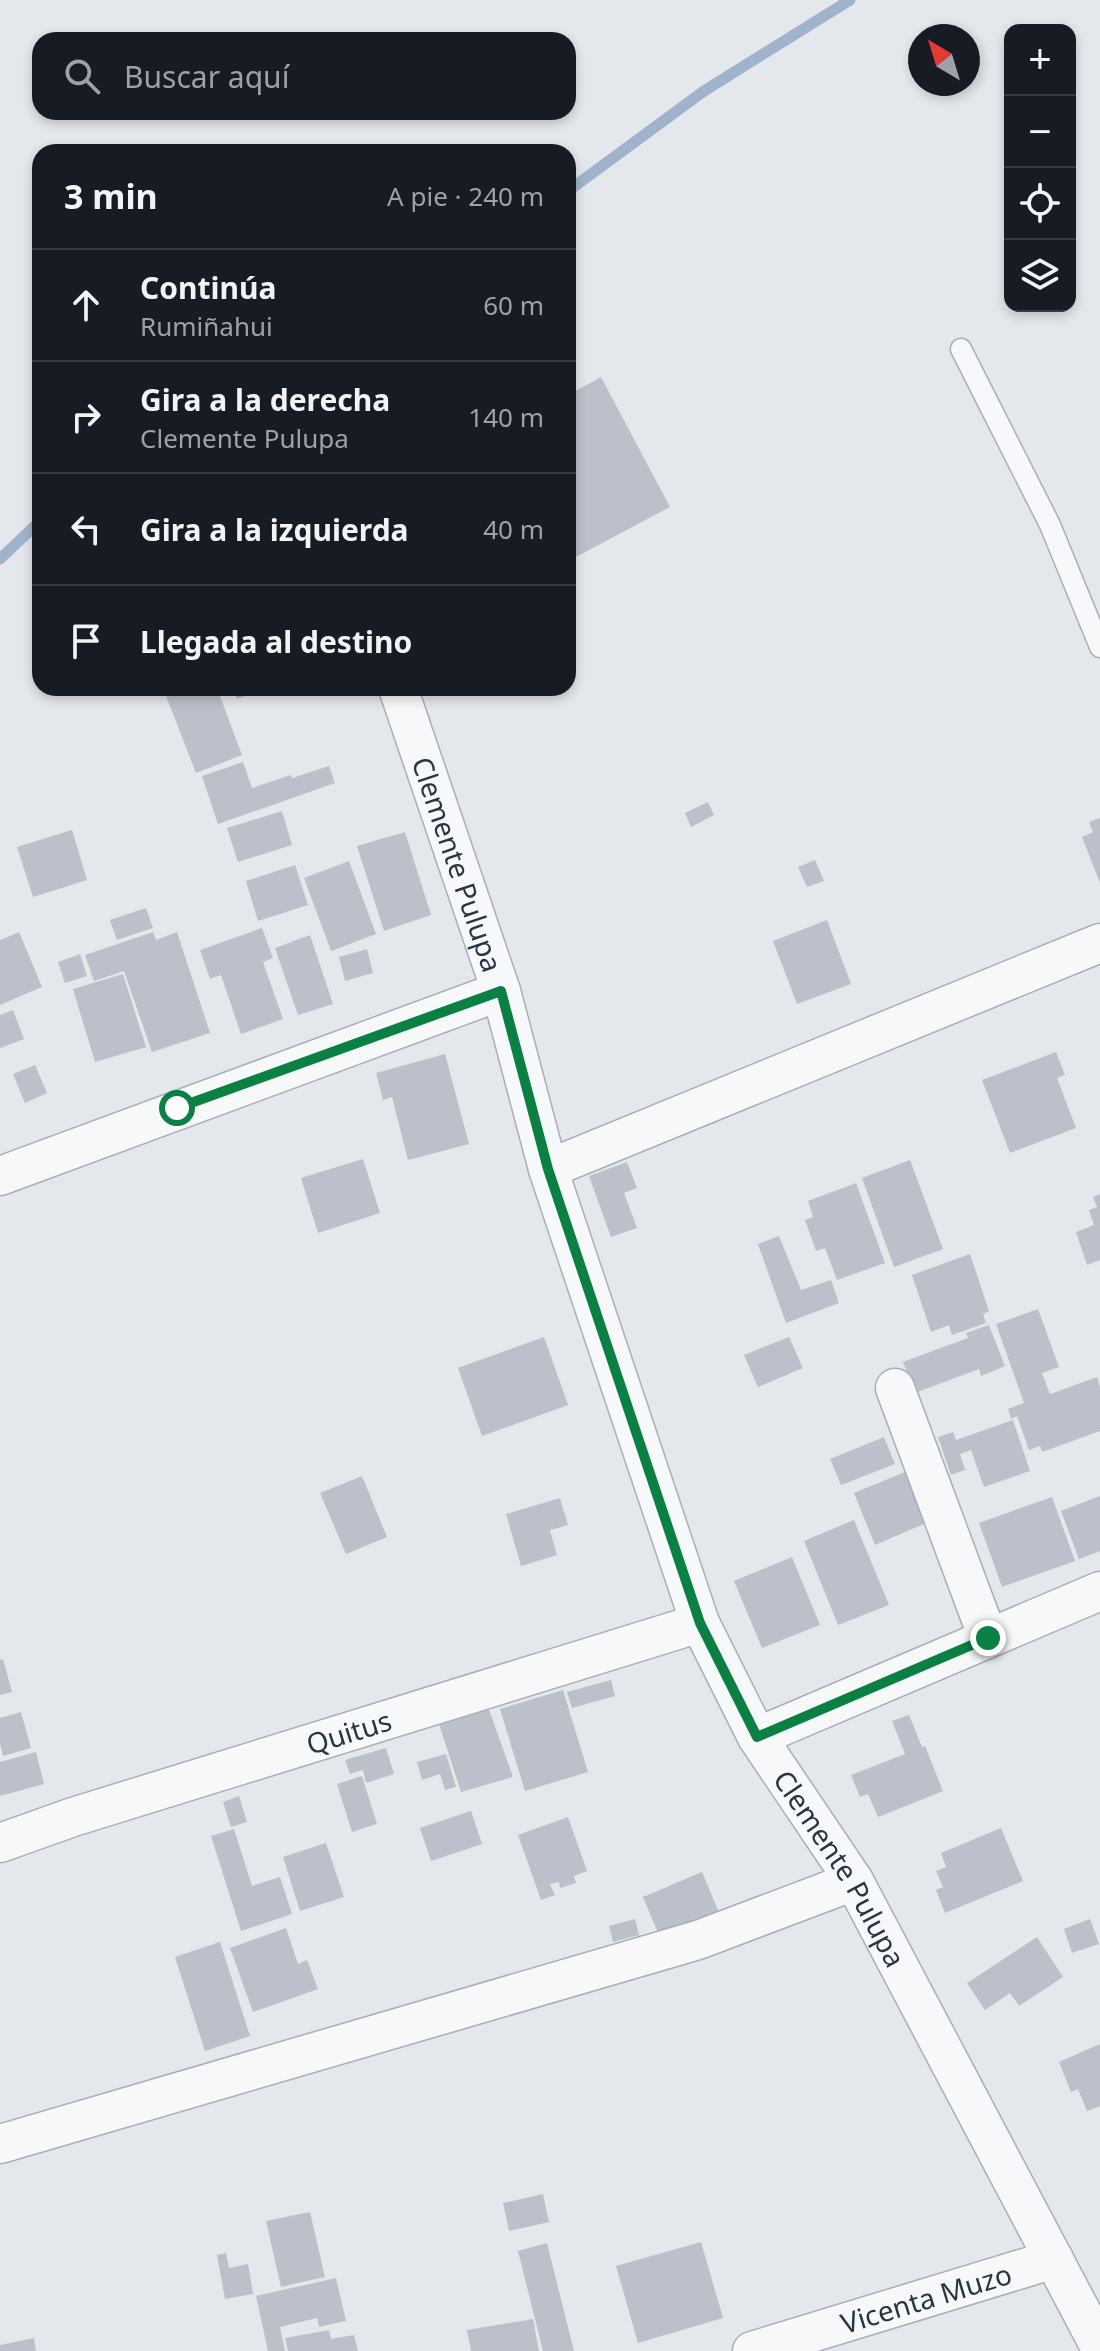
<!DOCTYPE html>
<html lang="es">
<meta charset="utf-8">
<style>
body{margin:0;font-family:"Noto Sans",sans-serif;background:#242831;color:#f1f3f6}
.controls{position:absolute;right:24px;top:24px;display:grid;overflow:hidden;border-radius:16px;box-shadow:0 4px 12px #0003}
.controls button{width:72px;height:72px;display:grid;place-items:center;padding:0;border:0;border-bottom:2px solid #363941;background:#171b24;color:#f1f3f6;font:40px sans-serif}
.compass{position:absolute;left:908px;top:24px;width:72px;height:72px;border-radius:50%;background:#171b24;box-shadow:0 4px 12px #0003;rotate:322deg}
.stop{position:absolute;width:24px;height:24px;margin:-18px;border:6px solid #0b8043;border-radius:50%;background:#fff}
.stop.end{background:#0b8043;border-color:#fff;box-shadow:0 2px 8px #0008}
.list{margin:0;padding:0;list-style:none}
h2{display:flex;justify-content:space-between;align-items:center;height:104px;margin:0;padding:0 32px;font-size:34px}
h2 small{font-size:26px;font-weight:400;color:#9ea1a6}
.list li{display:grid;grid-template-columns:52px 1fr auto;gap:24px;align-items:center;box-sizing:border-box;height:112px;padding:0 32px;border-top:2px solid #363941}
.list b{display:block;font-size:30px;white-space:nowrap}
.list p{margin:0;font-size:26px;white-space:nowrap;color:#9ea1a6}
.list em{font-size:26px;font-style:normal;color:#9ea1a6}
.icon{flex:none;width:44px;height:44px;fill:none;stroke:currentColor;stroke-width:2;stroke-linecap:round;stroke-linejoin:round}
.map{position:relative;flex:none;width:1100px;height:2351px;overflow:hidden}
.search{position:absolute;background:#171b24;box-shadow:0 4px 12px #0003;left:32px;top:32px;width:544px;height:88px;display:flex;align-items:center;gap:20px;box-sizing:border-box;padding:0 28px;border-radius:24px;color:#9ea1a6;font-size:30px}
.panel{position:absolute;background:#171b24;box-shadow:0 4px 12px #0003;left:32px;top:144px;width:544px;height:552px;border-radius:24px}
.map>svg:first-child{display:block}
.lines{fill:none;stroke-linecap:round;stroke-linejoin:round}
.stream{stroke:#9fb4cc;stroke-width:11}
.building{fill:#bbc0ca}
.service-casing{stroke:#a9aeb7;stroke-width:23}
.minor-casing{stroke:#a9aeb7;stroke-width:41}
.service{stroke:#f7f8fa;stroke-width:20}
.minor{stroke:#f7f8fa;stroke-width:38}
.route{stroke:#0b8043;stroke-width:10}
.labels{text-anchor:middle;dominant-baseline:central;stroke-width:7;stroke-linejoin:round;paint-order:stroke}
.street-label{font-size:28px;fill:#2b3445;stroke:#f4f6f9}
</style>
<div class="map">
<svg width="1100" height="2351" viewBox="0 0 1100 2351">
<rect width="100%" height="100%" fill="#e4e7ec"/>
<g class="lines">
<g class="stream">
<path d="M568,191l136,-100 146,-91"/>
<path d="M0,559l40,-38"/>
</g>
</g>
<g class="building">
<path d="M601,377l69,130 -102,54v-166z"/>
<path d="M163,688h54l25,67 -46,18z"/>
<path d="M233,688h31l-27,11z"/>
<path d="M243,762l9,26 39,-13 1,3 37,-12 6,17 -117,41 -16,-48z"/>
<path d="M708,802l6,13 -23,12 -6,-14z"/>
<path d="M282,811l10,34 -54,17 -11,-34z"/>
<path d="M1100,818v65l-18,-46 11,-5 -4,-10z"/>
<path d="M72,830l15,50 -54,17 -16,-50z"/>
<path d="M405,832l26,83 -47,16 -27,-85z"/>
<path d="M815,860l9,21 -17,6 -9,-20z"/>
<path d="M349,861l27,73 -45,17 -27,-73z"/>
<path d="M295,865l13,40 -50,16 -12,-40z"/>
<path d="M146,908l7,20 -36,12 -7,-20z"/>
<path d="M827,920l24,64 -54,20 -24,-63z"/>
<path d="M262,928l11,30 -10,4 20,57 -42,15 -20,-59 -11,4 -10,-29z"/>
<path d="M19,932l23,55 -42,18v-65z"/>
<path d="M153,932l3,8 21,-8 33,101 -58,19 -28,-81 -30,10 -9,-26z"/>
<path d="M310,935l23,69 -35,11 -23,-67z"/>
<path d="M367,949l6,24 -28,8 -6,-24z"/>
<path d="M80,954l7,22 -22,7 -7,-21z"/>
<path d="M123,974l23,73 -51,15 -22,-73z"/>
<path d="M13,1010l11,29 -24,9v-33z"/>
<path d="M1056,1052l9,23 -8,3 19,50 -66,25 -28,-73z"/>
<path d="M445,1054l24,90 -61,16 -16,-63 -9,3 -7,-27z"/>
<path d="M35,1065l12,28 -22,10 -12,-29z"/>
<path d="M363,1159l17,54 -62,20 -17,-55z"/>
<path d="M910,1160l33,89 -49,18 -32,-89z"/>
<path d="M627,1162l10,26 -13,5 13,35 -26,9 -22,-61z"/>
<path d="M856,1183l29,80 -48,17 -12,-32 -9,3 -11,-31 8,-3 -5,-16z"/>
<path d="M1100,1194v66l-13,5 -11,-33 18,-7 -5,-15 8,-3 -4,-10z"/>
<path d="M779,1236l22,54 30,-10 8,23 -53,20 -28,-79z"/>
<path d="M970,1254l19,57 -6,3 3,9 -34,12 -3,-10 -18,7 -19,-57z"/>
<path d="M1038,1309l21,58 -17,6 8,21 47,-17 3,10v44l-58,21 -2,-6 -11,4 -12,-34 -6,3 -3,-10 16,-6 -28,-79z"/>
<path d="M989,1325l16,41 -24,10 -2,-7 -64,24 -12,-31 65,-24 -2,-5z"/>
<path d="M544,1337l24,68 -86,31 -24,-68z"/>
<path d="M789,1337l14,31 -45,19 -14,-32z"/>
<path d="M1013,1420l17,51 -46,16 -13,-37 -11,4 5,16 -14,5 -13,-38 15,-5 3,8z"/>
<path d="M884,1437l11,27 -54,21 -11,-26z"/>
<path d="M910,1470l21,51 -56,24 -21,-52z"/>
<path d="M362,1476l25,61 -41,17 -26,-61z"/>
<path d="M1100,1496v55l-21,8 -18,-48z"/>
<path d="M1052,1497l23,64 -73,26 -23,-64z"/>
<path d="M560,1498l8,27 -18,5 7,25 -36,11 -15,-52z"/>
<path d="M854,1520l35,85 -51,20 -34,-84z"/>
<path d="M792,1557l28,68 -58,23 -28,-67z"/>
<path d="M3,1659l9,33 -12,3v-35z"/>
<path d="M611,1680l4,16 -43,12 -5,-16z"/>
<path d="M563,1690l25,82 -63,19 -25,-82z"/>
<path d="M488,1707l25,70 -52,15 -22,-68z"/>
<path d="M21,1712l10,36 -28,8 -3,-12v-26z"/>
<path d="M909,1715l13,32 3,-1 18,45 -65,26 -10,-23 -8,3 -9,-22 54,-21 -13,-33z"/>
<path d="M386,1748l8,26 -28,9 -3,-13 -13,4 -5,-14z"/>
<path d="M36,1752l8,32 -44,12v-34z"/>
<path d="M446,1754l10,33 -11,3 -5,-16 -18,6 -5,-18z"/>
<path d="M362,1776l15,48 -25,8 -15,-48z"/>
<path d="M239,1796l8,26 -16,5 -8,-25z"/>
<path d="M471,1811l11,33 -51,17 -11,-33z"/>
<path d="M568,1817l19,54 -13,5 2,7 -16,5 -1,-6 -9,2 5,11 -14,5 -23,-65z"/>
<path d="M1001,1828l22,53 -78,32 -9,-23 7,-3 -7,-16 10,-4 -5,-14z"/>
<path d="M234,1829l18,57 28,-9 12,37 -51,17 -30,-95z"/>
<path d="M326,1843l18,54 -44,14 -17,-54z"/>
<path d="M702,1872l18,43 -59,25 -18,-43z"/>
<path d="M635,1919l4,16 -26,7 -4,-16z"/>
<path d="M1090,1919l9,25 -27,9 -8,-24z"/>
<path d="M286,1928l12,36 9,-4 11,29 -65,23 -23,-64z"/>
<path d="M1037,1937l26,40 -44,29 -9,-13 -25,17 -18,-27z"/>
<path d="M220,1942l30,94 -45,15 -30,-94z"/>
<path d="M1100,2044v62l-13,5 -9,-22 -7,3 -12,-30z"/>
<path d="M543,2194l6,28 -40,9 -6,-28z"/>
<path d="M310,2212l15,65 -44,10 -15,-66z"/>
<path d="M701,2242l22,76 -85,25 -22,-77z"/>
<path d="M547,2243l27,108h-31l-25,-100z"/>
<path d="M226,2253l3,15 19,-4 5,30 -28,5 -8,-44z"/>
<path d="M336,2278l10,43 -27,6 -2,-9 -37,9 5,24h-17l-12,-55z"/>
<path d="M533,2319l6,32h-68l-4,-21z"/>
<path d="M329,2330l2,9 23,-4 4,16h-70l-3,-13z"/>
<path d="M34,2338l2,13h-36v-6z"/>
</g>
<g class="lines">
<g class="service-casing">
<path id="service" d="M961,349l89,176 50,122"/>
</g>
<g class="minor-casing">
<g id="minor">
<path id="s1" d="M398,688l103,303 47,178 152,454 57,114 97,144 246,466"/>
<path d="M548,1169l552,-226"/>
<path d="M0,1176l501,-185"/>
<path d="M895,1388l93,250"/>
<path d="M757,1737l343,-146"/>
<path id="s2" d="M0,1843l73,-26 627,-194"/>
<path d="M0,2144l698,-204 156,-59"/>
<path id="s3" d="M752,2351l302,-92"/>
</g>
</g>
<use href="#service" class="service"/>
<use href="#minor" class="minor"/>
</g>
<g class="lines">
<path class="route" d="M177,1108l324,-117 47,178 152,454 57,114 231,-99"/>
</g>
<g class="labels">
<g class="street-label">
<text stroke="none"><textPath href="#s1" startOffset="186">Clemente Pulupa</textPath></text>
<text stroke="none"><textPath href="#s2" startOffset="366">Quitus</textPath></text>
<text stroke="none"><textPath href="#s1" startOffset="1266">Clemente Pulupa</textPath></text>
<text stroke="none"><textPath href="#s3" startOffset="182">Vicenta Muzo</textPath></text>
</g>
</g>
</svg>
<div class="controls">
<button>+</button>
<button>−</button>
<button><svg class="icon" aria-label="locate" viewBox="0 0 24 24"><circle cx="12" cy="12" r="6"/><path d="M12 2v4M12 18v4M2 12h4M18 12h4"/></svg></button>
<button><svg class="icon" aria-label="layers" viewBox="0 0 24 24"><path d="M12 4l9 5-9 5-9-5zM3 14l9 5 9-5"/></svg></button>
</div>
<svg class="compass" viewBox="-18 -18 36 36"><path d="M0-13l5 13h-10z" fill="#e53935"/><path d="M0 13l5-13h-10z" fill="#9ea1a6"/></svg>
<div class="stop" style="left:177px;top:1108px"></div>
<div class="stop end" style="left:988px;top:1638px"></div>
<div class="search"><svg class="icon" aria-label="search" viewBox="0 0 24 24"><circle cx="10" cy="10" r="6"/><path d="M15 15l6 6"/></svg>Buscar aquí</div>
<section class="panel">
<h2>3 min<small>A pie · 240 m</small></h2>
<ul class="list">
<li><svg class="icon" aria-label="ahead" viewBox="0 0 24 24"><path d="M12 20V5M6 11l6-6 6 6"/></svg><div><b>Continúa</b><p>Rumiñahui</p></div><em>60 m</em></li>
<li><svg class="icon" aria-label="right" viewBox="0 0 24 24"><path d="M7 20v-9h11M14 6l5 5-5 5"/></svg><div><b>Gira a la derecha</b><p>Clemente Pulupa</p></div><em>140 m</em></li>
<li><svg class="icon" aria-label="left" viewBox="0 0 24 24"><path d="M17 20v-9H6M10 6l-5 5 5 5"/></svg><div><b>Gira a la izquierda</b></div><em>40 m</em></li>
<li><svg class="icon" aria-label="arrive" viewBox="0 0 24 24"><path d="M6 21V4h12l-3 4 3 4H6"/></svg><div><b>Llegada al destino</b></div></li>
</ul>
</section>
</div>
